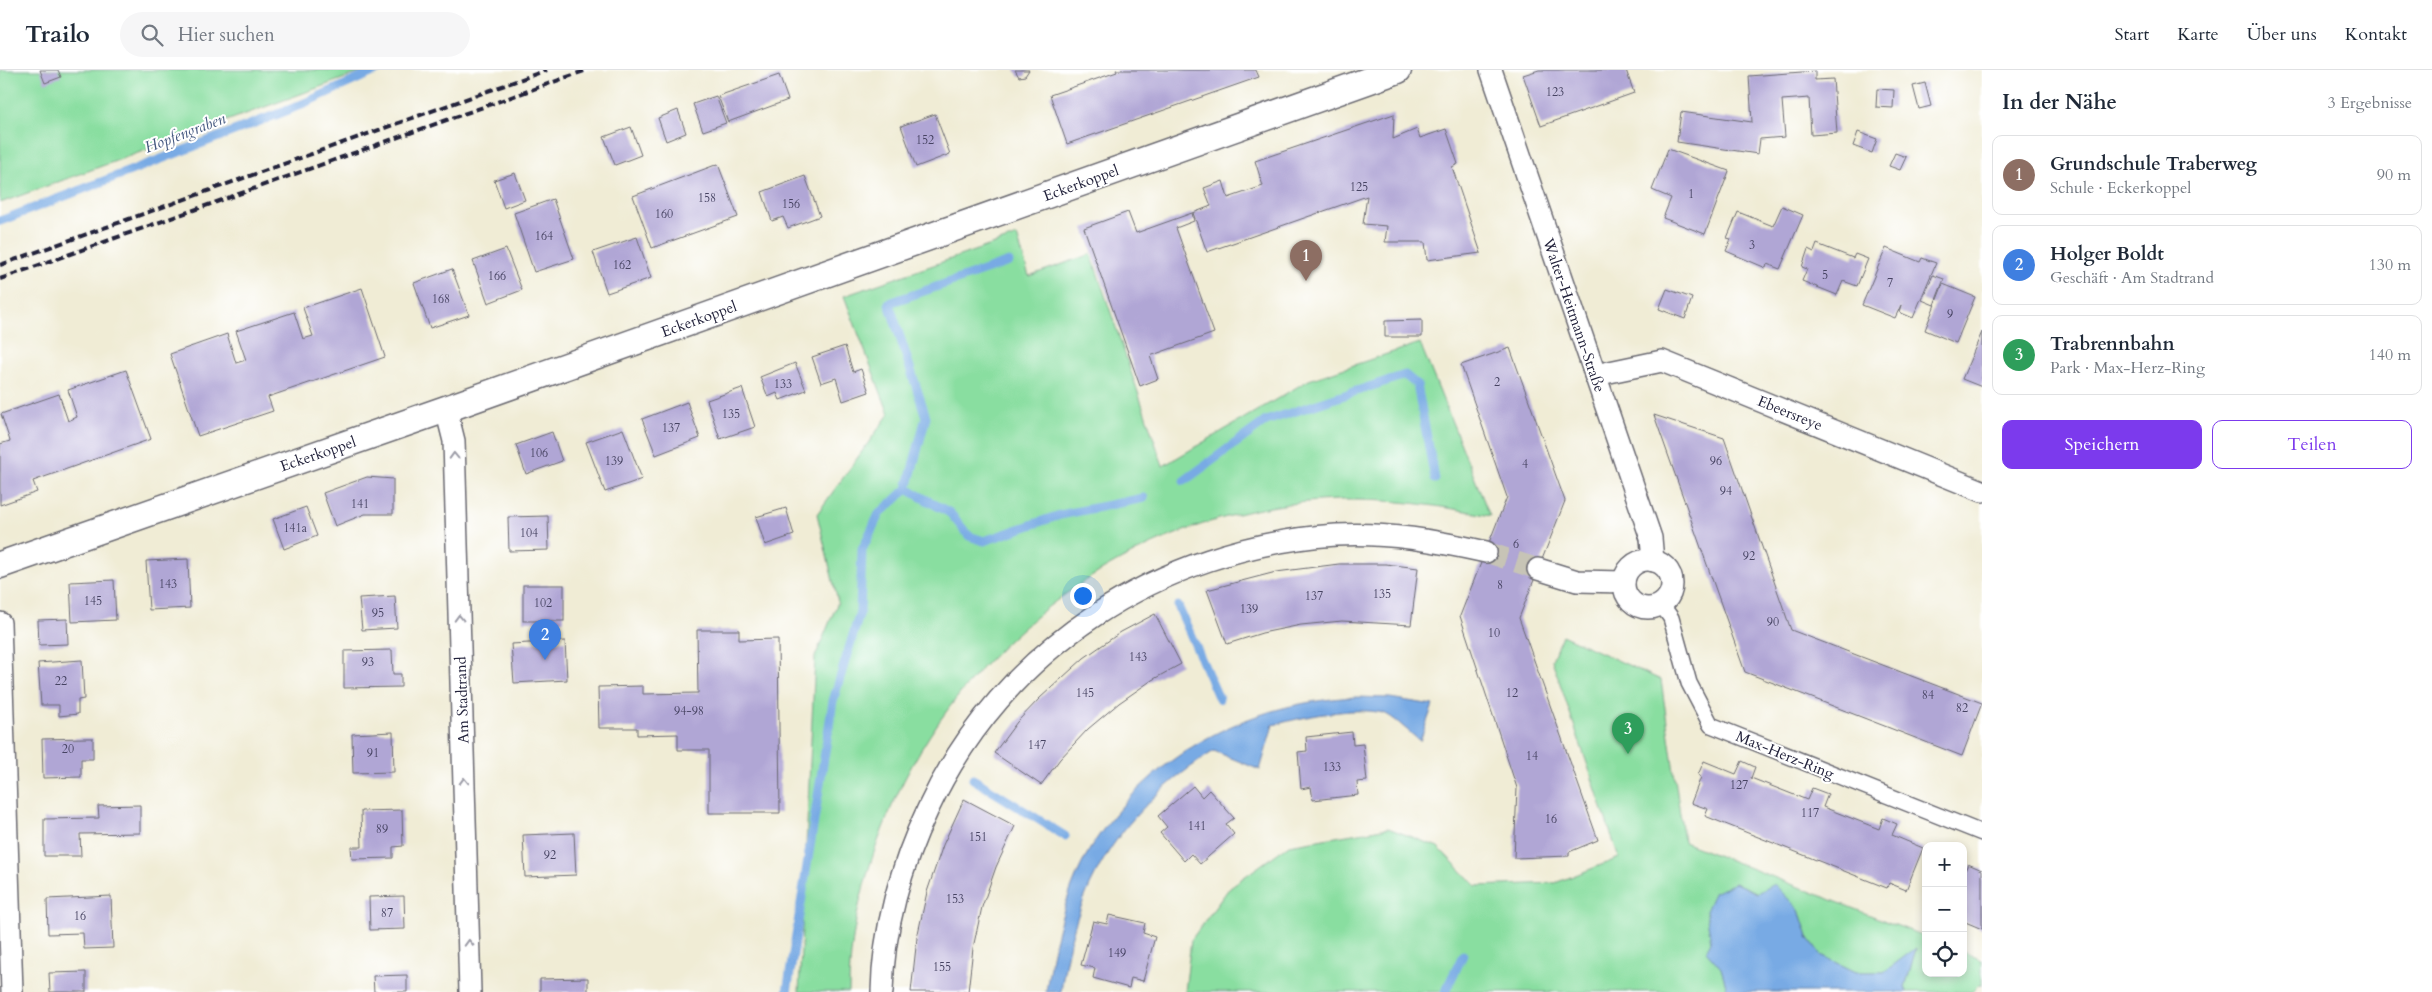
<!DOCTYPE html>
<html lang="de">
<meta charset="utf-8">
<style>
body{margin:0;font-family:Cardo,serif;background:#f6f6f7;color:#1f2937}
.controls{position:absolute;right:15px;bottom:15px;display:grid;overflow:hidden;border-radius:10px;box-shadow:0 2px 8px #0003}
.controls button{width:45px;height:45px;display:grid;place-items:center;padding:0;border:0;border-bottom:1px solid #e0e1e3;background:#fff;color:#1f2937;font:25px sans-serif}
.you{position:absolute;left:1082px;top:525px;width:18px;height:18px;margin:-12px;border:4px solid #fff;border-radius:50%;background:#1a73e8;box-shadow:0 0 0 8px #1a73e833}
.badge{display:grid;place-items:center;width:32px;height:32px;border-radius:50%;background:#7c3aed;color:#fff;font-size:16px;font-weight:700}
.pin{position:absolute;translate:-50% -41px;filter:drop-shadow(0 1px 2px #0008)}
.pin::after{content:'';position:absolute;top:26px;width:18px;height:15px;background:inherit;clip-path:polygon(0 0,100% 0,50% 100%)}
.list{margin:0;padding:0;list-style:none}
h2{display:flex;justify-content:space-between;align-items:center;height:65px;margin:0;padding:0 20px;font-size:21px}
h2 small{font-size:16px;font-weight:400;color:#747a83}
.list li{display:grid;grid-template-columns:32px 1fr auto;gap:15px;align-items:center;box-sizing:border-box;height:80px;margin:0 10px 10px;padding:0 10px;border:1px solid #e0e1e3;border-radius:10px}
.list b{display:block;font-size:19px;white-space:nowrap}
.list p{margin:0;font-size:16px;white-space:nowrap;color:#747a83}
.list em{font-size:16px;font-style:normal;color:#747a83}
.actions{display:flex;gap:10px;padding:15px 20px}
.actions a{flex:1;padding:11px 0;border:1px solid #7c3aed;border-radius:10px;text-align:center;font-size:18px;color:#7c3aed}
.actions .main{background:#7c3aed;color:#fff}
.icon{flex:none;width:28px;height:28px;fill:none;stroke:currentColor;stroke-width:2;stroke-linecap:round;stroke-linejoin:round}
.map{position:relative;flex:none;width:1982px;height:922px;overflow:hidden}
header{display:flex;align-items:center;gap:30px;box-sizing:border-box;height:70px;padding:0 25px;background:#fff;border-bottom:1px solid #e0e1e3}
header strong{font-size:24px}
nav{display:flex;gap:28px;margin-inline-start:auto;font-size:18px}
.search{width:350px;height:45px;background:#f6f6f7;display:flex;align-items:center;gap:12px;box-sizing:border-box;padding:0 18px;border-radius:28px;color:#747a83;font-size:19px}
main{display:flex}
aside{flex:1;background:#fff}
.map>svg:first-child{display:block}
.green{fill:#89dea0;stroke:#56806e}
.water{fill:#78aae4;stroke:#4d6690}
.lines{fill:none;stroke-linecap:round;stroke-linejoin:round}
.stream{stroke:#78aae4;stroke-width:9}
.building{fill:#b0a6d5}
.minor-tunnel{stroke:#c7c4b6;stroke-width:21;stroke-dasharray:21 11;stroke-linecap:butt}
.pedestrian-casing{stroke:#6a6971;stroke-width:18}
.minor-casing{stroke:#6a6971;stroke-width:24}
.tertiary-casing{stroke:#6a6971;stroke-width:29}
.pedestrian{stroke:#fff;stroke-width:15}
.minor{stroke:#fff;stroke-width:21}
.tertiary{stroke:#fff;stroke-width:26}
.rail{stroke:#22223b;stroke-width:4;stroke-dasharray:8 4;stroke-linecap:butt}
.oneway{stroke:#9c9ca7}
.labels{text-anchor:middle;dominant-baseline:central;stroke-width:4;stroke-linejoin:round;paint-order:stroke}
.number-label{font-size:12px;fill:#464362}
.street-label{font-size:15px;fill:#22223b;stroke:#fff}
.water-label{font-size:16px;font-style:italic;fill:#44587f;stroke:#fff}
</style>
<header>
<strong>Trailo</strong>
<div class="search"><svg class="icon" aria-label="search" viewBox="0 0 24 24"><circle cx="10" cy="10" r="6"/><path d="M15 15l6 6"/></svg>Hier suchen</div>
<nav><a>Start</a><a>Karte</a><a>Über uns</a><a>Kontakt</a></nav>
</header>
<main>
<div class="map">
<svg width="1982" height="922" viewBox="0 0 1982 922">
<rect width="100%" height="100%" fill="#fff"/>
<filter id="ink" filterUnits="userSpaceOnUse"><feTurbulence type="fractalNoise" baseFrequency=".02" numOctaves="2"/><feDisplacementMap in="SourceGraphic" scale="10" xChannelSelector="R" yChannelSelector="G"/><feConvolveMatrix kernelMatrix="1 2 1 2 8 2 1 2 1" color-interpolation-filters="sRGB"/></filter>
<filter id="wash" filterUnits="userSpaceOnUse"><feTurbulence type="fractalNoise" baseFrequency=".0096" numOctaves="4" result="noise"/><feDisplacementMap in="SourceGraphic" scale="20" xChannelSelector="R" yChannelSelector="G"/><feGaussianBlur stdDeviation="1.12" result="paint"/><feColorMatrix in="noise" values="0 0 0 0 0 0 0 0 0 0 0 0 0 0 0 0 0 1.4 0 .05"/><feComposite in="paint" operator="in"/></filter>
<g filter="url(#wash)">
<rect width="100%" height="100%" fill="#f0ecd5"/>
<g class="green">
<path d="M0,0h367l-367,133z"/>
<path d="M1017,166l12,40 62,-22 72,212 146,-86 111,-37 70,173c-50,-11 -100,-17 -151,-16 -188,5 -365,127 -443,297 -27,60 -47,128 -47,195h-50l16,-335 23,-55 -21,-88 72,-100 -45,-118z"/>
<path d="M1562,565l99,45 23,162 242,95v36h37v-21l19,8v26l-3,-1 -7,7h-65l-2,-5 11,-38 -32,23h-28l-35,-17 -13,-18 -9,-27 -64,-27 -29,28 5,31 -4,9 14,17 7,24h-543l6,-52 39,-53 59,-42 99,-17 50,19 38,39 79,-3 64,-25 -67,-198z"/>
</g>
<g class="water">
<path d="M1357,627l33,1 43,7 -13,36c-8,-6 -28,-26 -37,-28 -30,-7 -80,4 -110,12l-13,45 -46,-19c-93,60 -139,131 -153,241h-15c6,-47 22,-111 49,-151 61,-90 155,-139 262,-144z"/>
<path d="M1735,813l22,10 17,-9 25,26 9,27 13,18 35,17h28l32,-24 -11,39 2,5h-179l-7,-24 -15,-17 5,-9 -5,-31 8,-18z"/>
</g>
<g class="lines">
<g class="stream">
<path d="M0,151l291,-112 87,-39"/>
<path d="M1184,411l82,-60 139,-46 12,10 18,94"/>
<path d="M907,419l43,24 19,23 15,5 76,-26 84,-17"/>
<path d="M1178,536l41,93"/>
<path d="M973,709l92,57"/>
<path d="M787,922l46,-291 27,-89 2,-62 17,-36 28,-25 19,-72 -37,-114 120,-41"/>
<path d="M1445,922l18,-37"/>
</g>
</g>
<g id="blocks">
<g class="building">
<path d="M40,0h18l3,7 -16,6z"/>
<path d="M1015,0h14l-4,6 -6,1z"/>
<path d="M1116,0h140l3,7 -192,67 -17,-49 67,-23z"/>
<path d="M1539,0h87l8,23 -93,33 -18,-51z"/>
<path d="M1815,1v9l18,-1 4,54 -26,2 -2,-37 -27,2 3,37 -25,2 -2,15 -81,-12 4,-30 71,10 -3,-46z"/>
<path d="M779,5l9,25 -60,22 -10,-26z"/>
<path d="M1925,13l6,23 -12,3 -6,-23z"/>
<path d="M1877,19l17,1 -1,18 -17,-1z"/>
<path d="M716,26l10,27 -23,8 -10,-27z"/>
<path d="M678,40l8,23 -20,8 -8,-23z"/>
<path d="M935,44l15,40 -34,13 -15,-41z"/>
<path d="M1394,44l-1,25 24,-10 3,9 26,-9 12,35 -6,3 29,86 -54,7 -2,-18h-40l2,-16 -24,-2 4,-28 -160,56 -14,-39 18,-7 -7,-18 19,-7 5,17 35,-12 -8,-25z"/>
<path d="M631,57l10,28 -26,10 -11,-28z"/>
<path d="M1858,62l19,7 -5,14 -19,-7z"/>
<path d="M1668,79l61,22 -24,63 -42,-16 8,-20 -19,-8z"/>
<path d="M1895,83l11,4 -6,13 -11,-4z"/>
<path d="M718,94l20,53 -86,31 -19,-52z"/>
<path d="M515,103l10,27 -21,8 -10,-28z"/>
<path d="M805,106l15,40 -32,12 -5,-11 -11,4 -10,-29z"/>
<path d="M553,129l21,60 -40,13 -20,-59z"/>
<path d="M1782,136l21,9 -23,54 -13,-5 -1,4 -40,-17 5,-12 -4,-1 11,-26 35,14z"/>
<path d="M1128,142l8,21 56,-20 2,8 -18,7 38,105 -64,23 8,23 -18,7 -56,-158z"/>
<path d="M637,167l14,41 -44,15 -14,-41z"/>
<path d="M1817,174l36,14 2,-4 13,5 -11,27 -14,-5 -6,14 -35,-14 5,-12 -5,-2 6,-18 6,3z"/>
<path d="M1886,178l34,14 2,-4 14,5 -23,55 -14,-6 2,-7 -6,13 -33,-13z"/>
<path d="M506,179l16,41 -34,13 -15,-42z"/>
<path d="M452,199l17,46 -39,13 -16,-45z"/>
<path d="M1933,205l11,4 -10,26 -12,-5z"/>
<path d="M1943,214l32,13 -19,46 -31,-13z"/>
<path d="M362,218l23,69 -117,40 5,14 -75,25 -28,-82 57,-20 9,29 10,-3 -10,-29 58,-19 9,27 10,-3 -10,-28z"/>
<path d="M1667,219l25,9 -7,21 -26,-10z"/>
<path d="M1422,250v17h-37v-16z"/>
<path d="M1982,262v55l-20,-8z"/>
<path d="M845,276l8,26 8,-3 8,23 -26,9 -7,-23 -15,5 -9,-26z"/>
<path d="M1510,278l55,153 -46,117 79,222 -29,12v4l-55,2 3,-70 -57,-172 47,-119 -46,-132z"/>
<path d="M795,293l11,27 -26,10 -3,-7 -9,4 -8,-20z"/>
<path d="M126,300l25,69 -118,42 4,11 -37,13v-61l10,-3 -9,-27 58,-20 9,27 9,-4 -9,-27z"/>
<path d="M742,318l13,39 -35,12 -13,-39z"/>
<path d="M687,332l13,36 -44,17 -14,-36z"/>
<path d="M1654,345l70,23 67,192 191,73 -20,53 -217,-84z"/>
<path d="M623,359l19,50 -37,13 -19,-50z"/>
<path d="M552,362l10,29 -36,13 -10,-29z"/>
<path d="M367,407l26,2v35h-28l-30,12 -12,-33z"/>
<path d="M306,437l11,29 -33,13 -11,-30z"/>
<path d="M786,438l8,27 -29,10 -9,-28z"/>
<path d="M548,446l1,34 -40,1 -1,-34z"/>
<path d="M188,489l2,49 -41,2 -3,-49z"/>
<path d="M1339,494h47l32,4 -7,57 -69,-4 -41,4 -39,8 -35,11 -20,-54 69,-18z"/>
<path d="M114,510l2,40 -44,2 -2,-40z"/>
<rect x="523" y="515" width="41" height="36"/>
<path d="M395,526l2,32 -35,2 -3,-32z"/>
<path d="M1155,544l26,50 -29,16 -33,23 -31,26 -28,30 -19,26 -47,-32 23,-31 23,-24 44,-40 37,-26z"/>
<path d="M67,549l1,25 -29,1 -1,-25z"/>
<path d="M697,560h42v10l39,-1 2,174h-71v-63h-31v-16l-41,1v-7h-38l-1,-41 45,-1v8l55,-1z"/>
<path d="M565,571l2,39 -53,3 -3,-39z"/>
<path d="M392,580l1,24h8v13l-57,1v-37z"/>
<path d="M82,590l2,39 -6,1v14l-19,2v-11h-18l-3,-42z"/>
<path d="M393,662l1,40 -41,1 -1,-39z"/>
<path d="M1352,662l1,13 10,-1 4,37 -10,1 1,13 -45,5 -2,-13 -10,2 -3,-37 9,-1 -1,-14z"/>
<path d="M87,668h6v21h-12v18l-38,1 -1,-39z"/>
<path d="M1704,691l32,13 6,-13 13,6 -4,11 56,22 5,-12 16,6 -5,13 56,22 4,-11 14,6 -5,11 31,13 -17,42 -17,-7 -2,5 -182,-72 3,-7 -17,-6 10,-26 -3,-2z"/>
<path d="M1193,716l9,11 7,-7 25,28 -8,6 8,10 -34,30 -9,-10 -7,7 -24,-28 7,-6 -9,-11z"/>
<path d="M964,729l51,27 -19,41 -14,40 -9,41 -5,44h-57l6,-54 10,-46 16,-47z"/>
<path d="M140,735v28l-60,1 1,22h-37v-37l55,-1 -1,-12z"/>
<path d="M402,740l1,36 -10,1v11l-41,1 -1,-12h11l-1,-36z"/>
<path d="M574,763l2,42 -51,2 -2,-42z"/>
<path d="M1968,794l14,6v59l-19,-8v-46z"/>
<path d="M111,826l2,52 -29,1 -1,-16 -35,1 -1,-35z"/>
<path d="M404,826l1,33 -35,1 -1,-33z"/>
<path d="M1109,845l36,8 -2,10 12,4 -12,44 -12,-3 -2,10 -36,-10 2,-10 -14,-3 12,-44 14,3z"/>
<path d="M86,902v20h-36l-1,-19z"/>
<path d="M407,905v17h-33l-1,-16z"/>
<path d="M588,908v14h-48v-13z"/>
</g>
</g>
</g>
<g filter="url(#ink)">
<use href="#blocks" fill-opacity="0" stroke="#6a6971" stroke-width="1"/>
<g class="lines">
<path class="minor-tunnel" d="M1486,482l52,17"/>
<g class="pedestrian-casing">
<path id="pedestrian" d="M1661,534l10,14 18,65 22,42 271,108"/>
</g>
<g class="minor-casing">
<g id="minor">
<path d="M1491,0l160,468 2,23"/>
<path d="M1595,305l67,-14 320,130"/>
<path d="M446,339l8,32 16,551"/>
<circle cx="1648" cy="514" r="24"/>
<path d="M1538,499l39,12 47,1"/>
<path d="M0,553l12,369"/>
<path d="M882,922c1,-62 19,-127 46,-183 75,-161 232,-262 408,-274 51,-3 101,6 150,17"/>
</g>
</g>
<g class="tertiary-casing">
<path id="tertiary" d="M0,495l446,-156 952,-339"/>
</g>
<use href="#pedestrian" class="pedestrian"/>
<use href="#minor" class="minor"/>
<use href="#tertiary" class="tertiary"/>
<g class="rail">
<path d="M0,195l547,-195"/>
<path d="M0,209l587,-209"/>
</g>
</g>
<defs><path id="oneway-chevron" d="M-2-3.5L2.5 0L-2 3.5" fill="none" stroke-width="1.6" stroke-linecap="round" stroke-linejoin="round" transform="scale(1.25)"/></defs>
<g class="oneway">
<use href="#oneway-chevron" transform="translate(454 386) rotate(-92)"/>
<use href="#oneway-chevron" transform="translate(459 548) rotate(-92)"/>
<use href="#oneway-chevron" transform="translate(464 711) rotate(-92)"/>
<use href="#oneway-chevron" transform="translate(469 873) rotate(-92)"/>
</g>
</g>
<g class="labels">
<g class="number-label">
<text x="1555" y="22">123</text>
<text x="925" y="70">152</text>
<text x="1359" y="117">125</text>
<text x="1691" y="124">1</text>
<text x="707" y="128">158</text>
<text x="791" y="134">156</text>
<text x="664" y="144">160</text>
<text x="544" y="166">164</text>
<text x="1752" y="175">3</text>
<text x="622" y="195">162</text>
<text x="1825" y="205">5</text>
<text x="497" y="206">166</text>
<text x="1890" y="213">7</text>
<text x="441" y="229">168</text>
<text x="1950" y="244">9</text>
<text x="1497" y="312">2</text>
<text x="783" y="314">133</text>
<text x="731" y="344">135</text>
<text x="671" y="358">137</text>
<text x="539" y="383">106</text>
<text x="614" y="391">139</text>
<text x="1716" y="391">96</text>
<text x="1525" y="394">4</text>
<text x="1726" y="421">94</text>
<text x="360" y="434">141</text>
<text x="295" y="458">141a</text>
<text x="529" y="463">104</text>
<text x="1516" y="474">6</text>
<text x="1749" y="486">92</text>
<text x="168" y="514">143</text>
<text x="1500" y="515">8</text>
<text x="1382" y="524">135</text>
<text x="1314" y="526">137</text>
<text x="93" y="531">145</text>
<text x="543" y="533">102</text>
<text x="1249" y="539">139</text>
<text x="378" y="543">95</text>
<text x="1773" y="552">90</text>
<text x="1494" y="563">10</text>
<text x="1138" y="587">143</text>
<text x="368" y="592">93</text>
<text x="61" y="611">22</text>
<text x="1085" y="623">145</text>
<text x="1512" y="623">12</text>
<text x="1928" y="625">84</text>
<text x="1962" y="638">82</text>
<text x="689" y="641">94-98</text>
<text x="1037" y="675">147</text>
<text x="68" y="679">20</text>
<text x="373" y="683">91</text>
<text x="1532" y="686">14</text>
<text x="1332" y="697">133</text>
<text x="1739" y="715">127</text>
<text x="1810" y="743">117</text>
<text x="1551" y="749">16</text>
<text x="1197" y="756">141</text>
<text x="382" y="759">89</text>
<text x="978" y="767">151</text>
<text x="550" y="785">92</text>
<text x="955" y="829">153</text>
<text x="387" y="843">87</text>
<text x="80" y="846">16</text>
<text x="1117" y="883">149</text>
<text x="942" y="897">155</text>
</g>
<g class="street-label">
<text transform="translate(1081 113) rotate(-20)">Eckerkoppel</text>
<text transform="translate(1574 245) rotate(71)">Walter-Heitmann-Straße</text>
<text transform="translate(699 249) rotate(-20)">Eckerkoppel</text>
<text transform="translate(1790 343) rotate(22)">Ebeersreye</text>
<text transform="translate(318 384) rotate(-19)">Eckerkoppel</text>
<text transform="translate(462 630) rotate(-92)">Am Stadtrand</text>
<text transform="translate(1785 685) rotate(22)">Max-Herz-Ring</text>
</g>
<g class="water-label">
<text transform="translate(185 63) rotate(-21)">Hopfengraben</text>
</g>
</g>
</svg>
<div class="controls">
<button>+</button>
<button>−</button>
<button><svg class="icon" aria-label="locate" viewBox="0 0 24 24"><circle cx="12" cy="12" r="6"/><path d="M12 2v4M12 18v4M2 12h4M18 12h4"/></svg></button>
</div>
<div class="you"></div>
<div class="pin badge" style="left:1306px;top:211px;background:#8d6e63">1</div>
<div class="pin badge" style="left:545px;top:590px;background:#3f7fe0">2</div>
<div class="pin badge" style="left:1628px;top:684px;background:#2e9e5b">3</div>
</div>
<aside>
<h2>In der Nähe<small>3 Ergebnisse</small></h2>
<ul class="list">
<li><span class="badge" style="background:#8d6e63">1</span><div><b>Grundschule Traberweg</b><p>Schule · Eckerkoppel</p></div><em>90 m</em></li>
<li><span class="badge" style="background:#3f7fe0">2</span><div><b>Holger Boldt</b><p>Geschäft · Am Stadtrand</p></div><em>130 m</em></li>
<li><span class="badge" style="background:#2e9e5b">3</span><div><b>Trabrennbahn</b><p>Park · Max-Herz-Ring</p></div><em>140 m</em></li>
</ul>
<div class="actions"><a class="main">Speichern</a><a>Teilen</a></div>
</aside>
</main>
